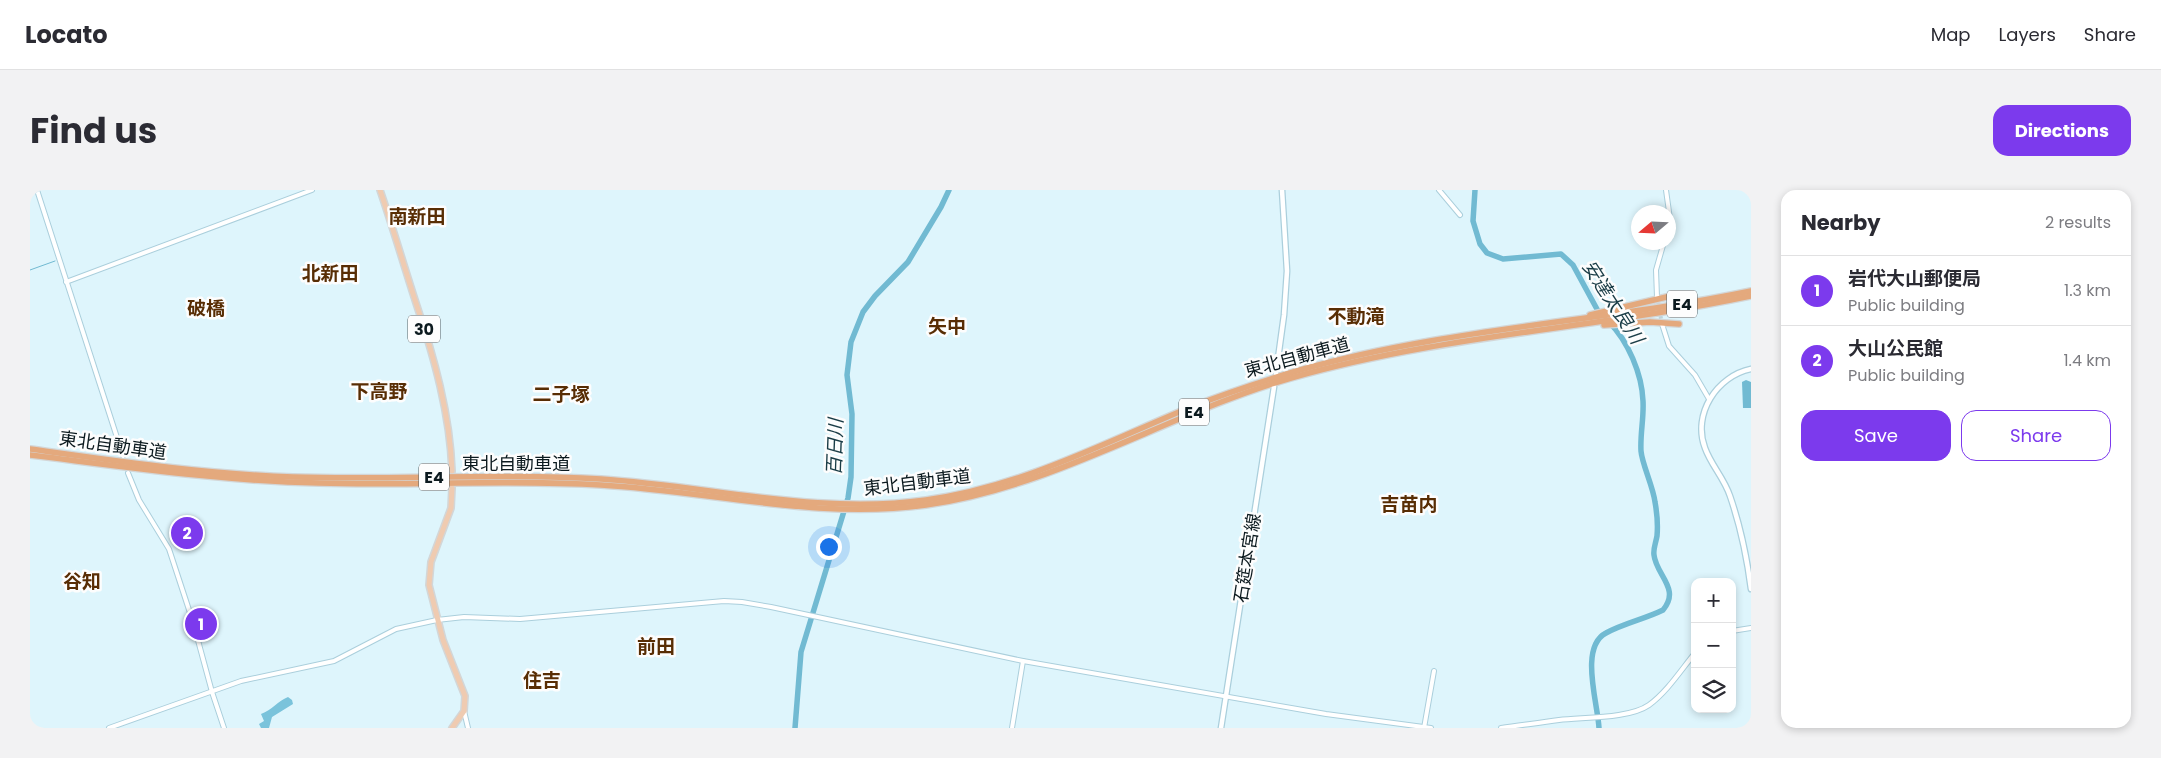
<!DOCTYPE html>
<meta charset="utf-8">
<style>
body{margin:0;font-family:Poppins,"Noto Sans JP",sans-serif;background:#f2f2f3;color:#2b2b33}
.controls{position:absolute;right:15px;bottom:15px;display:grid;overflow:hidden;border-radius:10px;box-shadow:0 2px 8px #0003}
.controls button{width:45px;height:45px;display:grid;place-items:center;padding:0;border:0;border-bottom:1px solid #e1e1e2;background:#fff;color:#2b2b33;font:25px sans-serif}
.compass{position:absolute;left:1601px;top:15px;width:45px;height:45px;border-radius:50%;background:#fff;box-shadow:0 2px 8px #0003;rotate:251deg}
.you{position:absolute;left:798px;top:356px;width:18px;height:18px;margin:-12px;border:4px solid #fff;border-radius:50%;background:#1a73e8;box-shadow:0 0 0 8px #1a73e833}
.badge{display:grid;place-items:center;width:32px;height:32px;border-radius:50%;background:#7c3aed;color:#fff;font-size:16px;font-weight:700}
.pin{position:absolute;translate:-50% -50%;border:2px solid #fff;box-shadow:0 1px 5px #0006}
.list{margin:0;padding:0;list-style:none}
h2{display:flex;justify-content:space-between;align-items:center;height:65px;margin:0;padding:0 20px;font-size:21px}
h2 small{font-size:16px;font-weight:400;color:#7c7c81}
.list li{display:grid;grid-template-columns:32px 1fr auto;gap:15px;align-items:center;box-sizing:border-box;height:70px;padding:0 20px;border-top:1px solid #e1e1e2}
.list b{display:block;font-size:19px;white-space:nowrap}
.list p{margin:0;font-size:16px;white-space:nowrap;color:#7c7c81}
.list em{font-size:16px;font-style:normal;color:#7c7c81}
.actions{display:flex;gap:10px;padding:15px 20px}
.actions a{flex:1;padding:11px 0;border:1px solid #7c3aed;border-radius:15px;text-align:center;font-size:18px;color:#7c3aed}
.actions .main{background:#7c3aed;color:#fff}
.icon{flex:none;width:28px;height:28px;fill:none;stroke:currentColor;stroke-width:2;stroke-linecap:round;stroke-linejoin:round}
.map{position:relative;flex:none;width:1721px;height:538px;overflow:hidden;border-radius:15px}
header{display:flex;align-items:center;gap:30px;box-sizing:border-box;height:70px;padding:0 25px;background:#fff;border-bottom:1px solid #e1e1e2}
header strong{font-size:24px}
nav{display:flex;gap:28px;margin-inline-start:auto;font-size:18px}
.intro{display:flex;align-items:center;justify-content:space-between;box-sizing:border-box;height:120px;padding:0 30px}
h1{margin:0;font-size:35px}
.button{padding:12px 22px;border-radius:15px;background:#7c3aed;color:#fff;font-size:18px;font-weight:700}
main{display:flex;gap:30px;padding:0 30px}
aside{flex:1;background:#fff;border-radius:15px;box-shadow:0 2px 8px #0003}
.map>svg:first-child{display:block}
.forest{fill:#7ac3db}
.water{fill:#71bad2}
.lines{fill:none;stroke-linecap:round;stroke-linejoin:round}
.stream{stroke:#71bad2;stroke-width:1}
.river{stroke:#71bad2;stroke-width:5.5}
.tertiary-tunnel{stroke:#bed4db;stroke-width:4;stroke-dasharray:4 2;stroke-linecap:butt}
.tertiary-casing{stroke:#abcfdc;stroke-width:6}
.secondary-casing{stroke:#abcfdc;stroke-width:7}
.primary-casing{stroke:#d3d6d7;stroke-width:8}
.motorway-casing{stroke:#d3d6d7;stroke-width:8}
.tertiary{stroke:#fff;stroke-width:4}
.secondary{stroke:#fff;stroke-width:4.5}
.primary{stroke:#efcbb1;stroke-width:5}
.motorway{stroke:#e4a97d;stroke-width:5.5}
.labels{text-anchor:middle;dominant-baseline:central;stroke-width:5;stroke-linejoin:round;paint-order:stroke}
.shield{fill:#fdfdfd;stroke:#545e62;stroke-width:1}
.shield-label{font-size:16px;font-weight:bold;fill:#0c1a1f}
.street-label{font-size:18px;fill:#0c1a1f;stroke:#fdfdfd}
.neighbourhood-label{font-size:19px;font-weight:bold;fill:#582d04;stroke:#fdfdfd}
.water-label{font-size:19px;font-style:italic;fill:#193c46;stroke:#fdfdfd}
</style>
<header>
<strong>Locato</strong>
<nav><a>Map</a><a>Layers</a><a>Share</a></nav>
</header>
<div class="intro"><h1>Find us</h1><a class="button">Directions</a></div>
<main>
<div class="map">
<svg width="1721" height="538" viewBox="0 0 1721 538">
<rect width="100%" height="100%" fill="#def5fc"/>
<path class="forest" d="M258,507l4,3 1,4 -21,13 -3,11h-8l-2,-4 5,-3 -3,-7c11,-4 17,-13 27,-17z"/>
<path class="water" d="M1716,190l5,2v26h-8l-1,-26z"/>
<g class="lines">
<path class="stream" d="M0,80l25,-9"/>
<g class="river">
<path d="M1445,0l-2,31 7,23 7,9 16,6 58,-5 12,11 25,46 4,5"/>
<path d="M765,538l6,-76 47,-154 3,-21 1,-63 -5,-39 4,-33 12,-30 12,-16 33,-34 33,-55 8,-17"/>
<path d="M1569,538c-1,-24 -20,-81 7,-95 18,-10 39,-14 57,-23 18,-21 -7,-35 -9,-55 -1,-6 2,-13 3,-19 1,-11 0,-23 -2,-34 -2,-16 -13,-38 -14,-51 -1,-17 3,-33 2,-50 -1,-27 -15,-60 -34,-79"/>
</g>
<path class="tertiary-tunnel" d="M1627,107l5,27"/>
<g class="tertiary-casing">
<g id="tertiary">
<path d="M7,0l86,266"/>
<path d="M1409,0l21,25"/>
<path d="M1636,0l4,29 -2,11"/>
<path d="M36,92l246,-92"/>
<path d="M1627,107l-1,-27 8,-28"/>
<path d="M1632,134l7,22 26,29 14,24"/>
<path d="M98,283l11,27 30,49 24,73 19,70 12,36"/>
<path d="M1702,441l19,-3"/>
<path d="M434,521l4,17"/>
<path d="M79,538l132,-47 93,-20 62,-32 41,-9 27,-3 56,2 204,-18 18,1 29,5 252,54 303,53 105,14"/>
<path d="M982,538l11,-67"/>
<path d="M1394,538l10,-57"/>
<path d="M1471,538c20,-3 39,-5 58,-8 24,-3 70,-1 90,-15 18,-13 32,-35 46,-52"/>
</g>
</g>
<g class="secondary-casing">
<g id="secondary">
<path d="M1721,179c-34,7 -59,45 -46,79 6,17 19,30 25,48 10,29 17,62 21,93"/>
<path d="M1246,183l8,-58 3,-44 -5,-81"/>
<path d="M1191,538l53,-341"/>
</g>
</g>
<g class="primary-casing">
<g id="primary">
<path d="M350,0c13,38 24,76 36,113 18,54 34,111 36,168"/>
<path d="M422,538l12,-17 1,-15 -22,-56 -14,-55 2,-23 20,-54 1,-20"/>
</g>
</g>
<g class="motorway-casing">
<g id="motorway">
<path d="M1560,125l85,-20"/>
<path d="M1574,135l46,-3 29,2"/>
<path d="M0,259c87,12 174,25 263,28 103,3 206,-4 308,2 109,7 216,36 325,21 95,-13 178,-57 265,-93 36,-14 72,-26 109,-37 147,-42 302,-48 451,-79"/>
<path d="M0,265c97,12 192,26 289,28 94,3 188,-4 282,2 108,6 216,35 325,20 129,-18 241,-91 365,-127 150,-43 308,-50 460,-82"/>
</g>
</g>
<use href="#tertiary" class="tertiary"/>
<use href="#secondary" class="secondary"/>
<use href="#primary" class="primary"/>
<use href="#motorway" class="motorway"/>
</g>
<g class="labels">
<g class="shield">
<rect x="1637" y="100.5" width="30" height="27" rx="4"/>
<rect x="378" y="125.5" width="32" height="27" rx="4"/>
<rect x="1149" y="208.5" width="30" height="27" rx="4"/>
<rect x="389" y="273.5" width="30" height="27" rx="4"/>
</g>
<g class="shield-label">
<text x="1652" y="114">E4</text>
<text x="394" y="139">30</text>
<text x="1164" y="222">E4</text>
<text x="404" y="287">E4</text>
</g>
<g class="street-label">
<text transform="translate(1267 167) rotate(-15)">東北自動車道</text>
<text transform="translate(83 255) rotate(8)">東北自動車道</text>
<text x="486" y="273">東北自動車道</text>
<text transform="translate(887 292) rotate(-7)">東北自動車道</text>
<text transform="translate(1217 368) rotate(-81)">石筵本宮線</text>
</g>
<g class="neighbourhood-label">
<text x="387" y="26">南新田</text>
<text x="300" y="83">北新田</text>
<text x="176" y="118">破橋</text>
<text x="1326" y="126">不動滝</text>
<text x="917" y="136">矢中</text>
<text x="349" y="201">下高野</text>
<text x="531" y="204">二子塚</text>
<text x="1379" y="314">吉苗内</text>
<text x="52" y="391">谷知</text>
<text x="626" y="456">前田</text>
<text x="512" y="490">住吉</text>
</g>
<g class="water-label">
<text transform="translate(1583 112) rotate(57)">安達太良川</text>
<text transform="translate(805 257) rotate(-88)">百日川</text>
</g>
</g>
</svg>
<div class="controls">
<button>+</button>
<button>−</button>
<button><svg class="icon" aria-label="layers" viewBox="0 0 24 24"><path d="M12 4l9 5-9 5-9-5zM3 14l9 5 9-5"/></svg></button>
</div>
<svg class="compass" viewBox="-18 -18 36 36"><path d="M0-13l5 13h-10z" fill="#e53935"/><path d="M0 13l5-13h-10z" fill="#7c7c81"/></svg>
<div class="you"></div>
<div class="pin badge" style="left:171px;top:434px">1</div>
<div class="pin badge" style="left:157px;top:343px">2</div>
</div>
<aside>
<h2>Nearby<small>2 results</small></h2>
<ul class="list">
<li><span class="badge">1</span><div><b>岩代大山郵便局</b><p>Public building</p></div><em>1.3 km</em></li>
<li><span class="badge">2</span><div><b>大山公民館</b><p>Public building</p></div><em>1.4 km</em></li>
</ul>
<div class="actions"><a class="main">Save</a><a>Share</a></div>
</aside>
</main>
